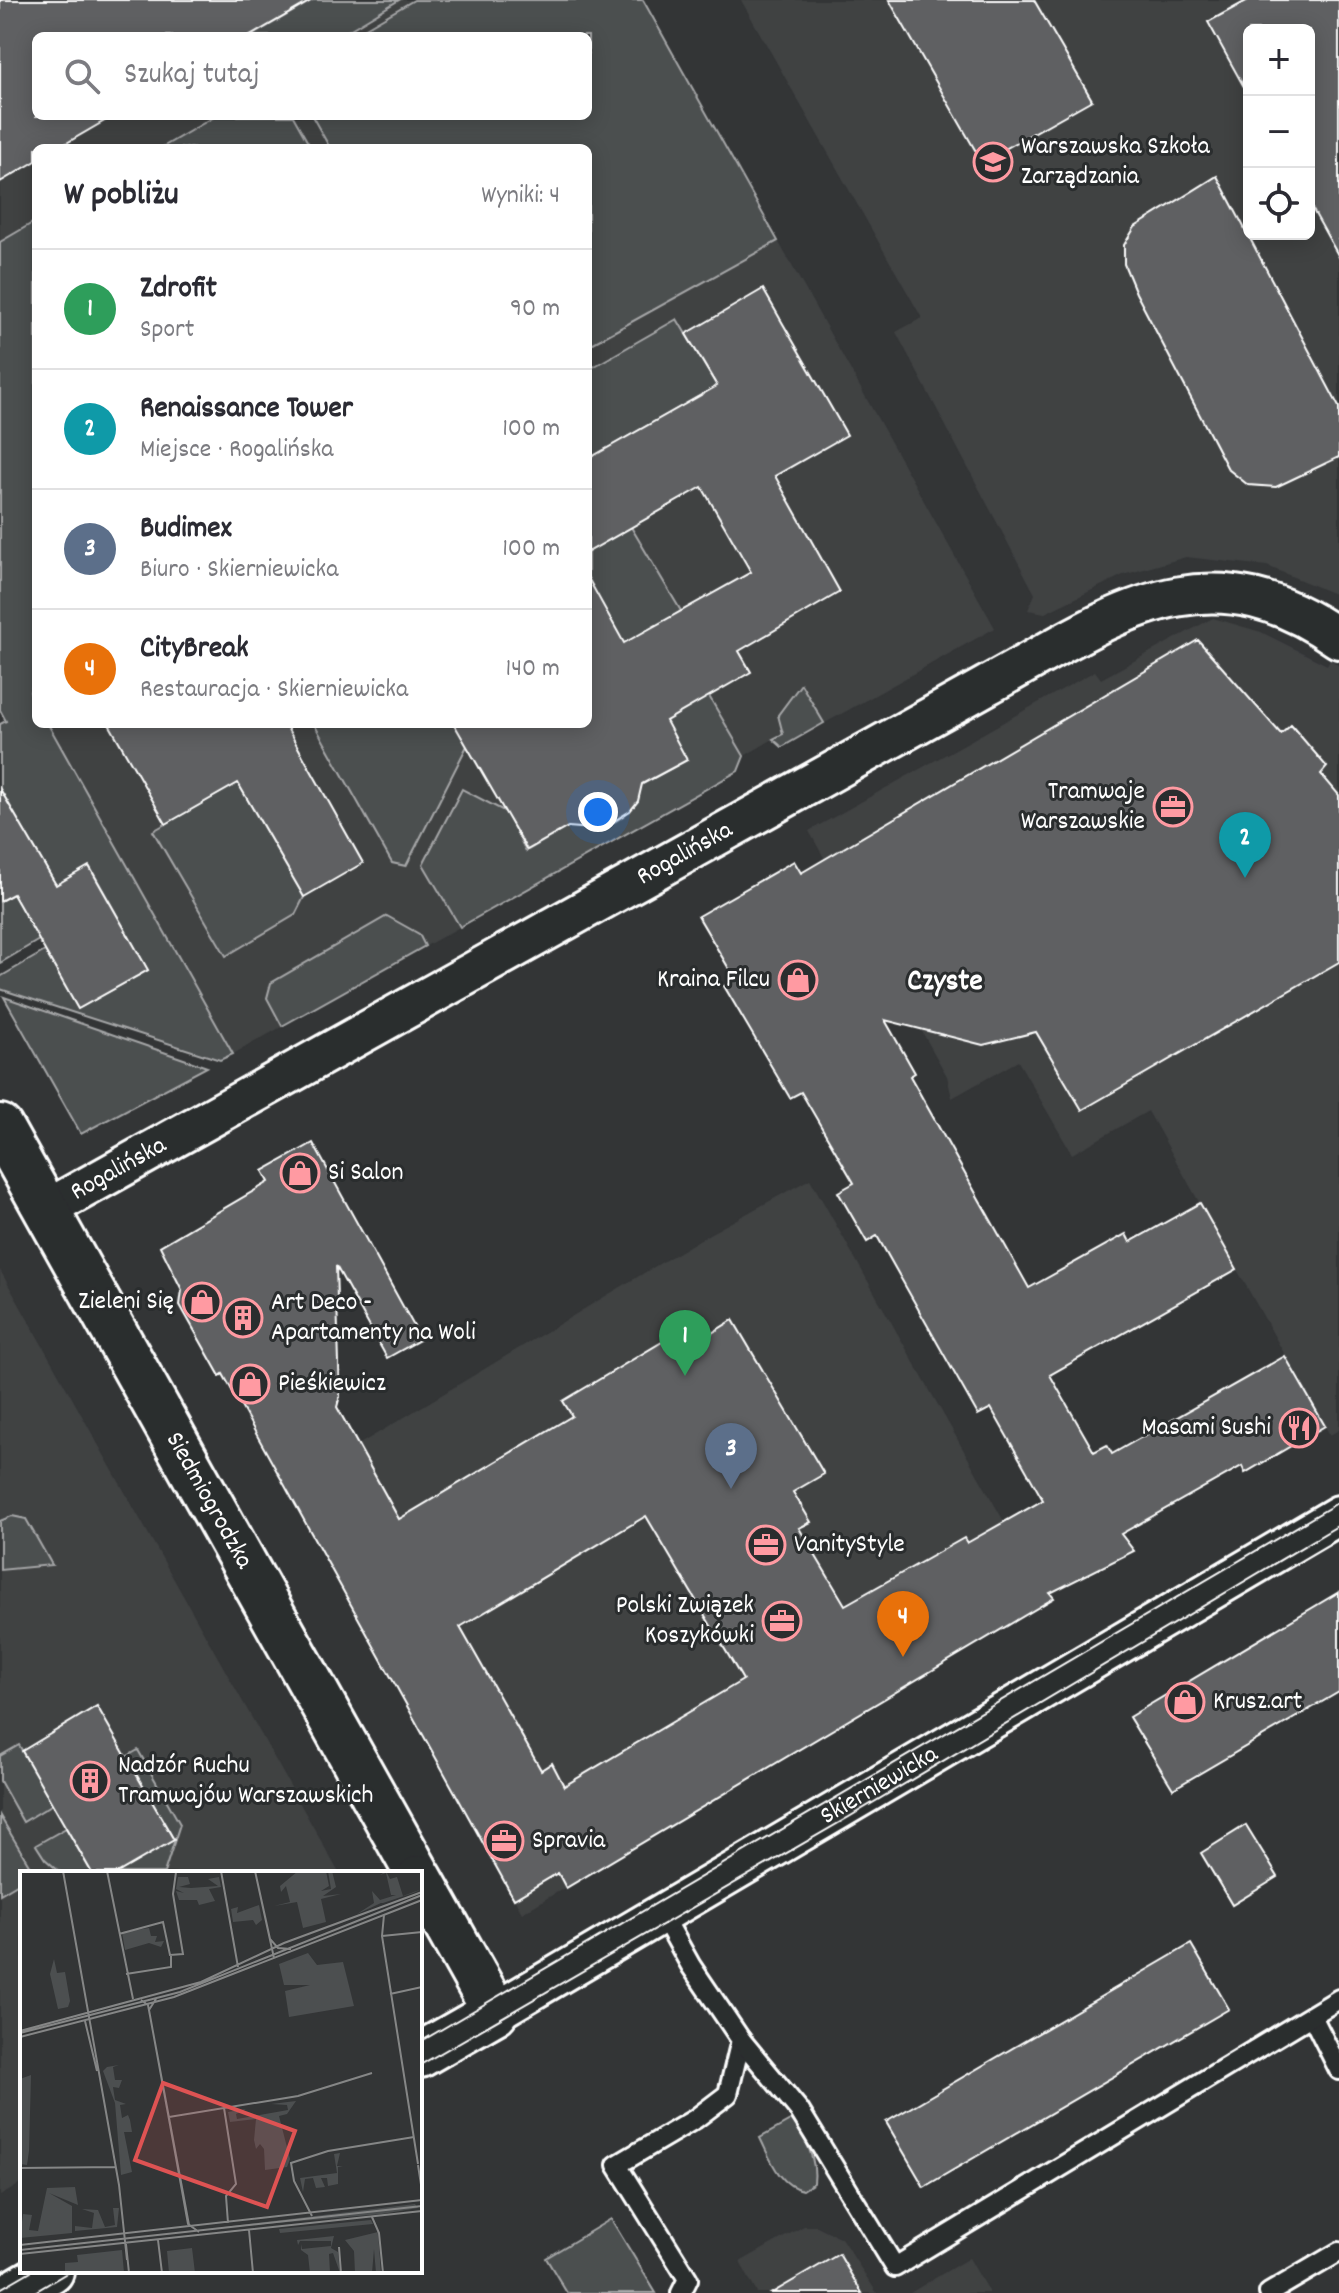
<!DOCTYPE html>
<html lang="pl">
<meta charset="utf-8">
<style>
body{margin:0;font-family:Dekko,sans-serif;background:#f2f2f3;color:#2b2b33}
.controls{position:absolute;right:24px;top:24px;display:grid;overflow:hidden;border-radius:12px;box-shadow:0 4px 20px #0003}
.controls button{width:72px;height:72px;display:grid;place-items:center;padding:0;border:0;border-bottom:2px solid #e1e1e2;background:#fff;color:#2b2b33;font:40px sans-serif}
.you{position:absolute;left:598px;top:812px;width:28px;height:28px;margin:-20px;border:6px solid #fff;border-radius:50%;background:#1a73e8;box-shadow:0 0 0 12px #1a73e833}
.badge{display:grid;place-items:center;width:52px;height:52px;border-radius:50%;background:#b45309;color:#fff;font-size:26px;font-weight:700}
.pin{position:absolute;translate:-50% -66px;filter:drop-shadow(0 2px 4px #0008)}
.pin::after{content:'';position:absolute;top:42px;width:28px;height:24px;background:inherit;clip-path:polygon(0 0,100% 0,50% 100%)}
.list{margin:0;padding:0;list-style:none}
h2{display:flex;justify-content:space-between;align-items:center;height:104px;margin:0;padding:0 32px;font-size:34px}
h2 small{font-size:26px;font-weight:400;color:#7c7c81}
.list li{display:grid;grid-template-columns:52px 1fr auto;gap:24px;align-items:center;box-sizing:border-box;height:120px;padding:0 32px;border-top:2px solid #e1e1e2}
.list b{display:block;font-size:30px;white-space:nowrap}
.list p{margin:0;font-size:26px;white-space:nowrap;color:#7c7c81}
.list em{font-size:26px;font-style:normal;color:#7c7c81}
.icon{flex:none;width:44px;height:44px;fill:none;stroke:currentColor;stroke-width:2;stroke-linecap:round;stroke-linejoin:round}
.map{position:relative;flex:none;width:1339px;height:2293px;overflow:hidden}
.search{position:absolute;background:#fff;box-shadow:0 4px 20px #0003;left:32px;top:32px;width:560px;height:88px;display:flex;align-items:center;gap:20px;box-sizing:border-box;padding:0 28px;border-radius:12px;color:#7c7c81;font-size:30px}
.panel{position:absolute;background:#fff;box-shadow:0 4px 20px #0003;left:32px;top:144px;width:560px;height:584px;border-radius:12px}
.map>svg:first-child{display:block}
.built{fill:#404243;fill-rule:evenodd}
.green{fill:#4c4f50;stroke:#a6a7a8;stroke-width:2}
.building{fill:#5f6162;stroke:#fff;stroke-width:2;fill-rule:evenodd}
.lines{fill:none;stroke-linecap:round;stroke-linejoin:round}
.lane-casing{stroke:#fff;stroke-width:24}
.street-casing{stroke:#fff;stroke-width:44}
.secondary-casing{stroke:#fff;stroke-width:50}
.lane{stroke:#2a2d2e;stroke-width:18}
.street{stroke:#2a2d2e;stroke-width:38}
.secondary{stroke:#2a2d2e;stroke-width:44}
.tram{stroke:#fff;stroke-width:2}
.labels{text-anchor:middle;dominant-baseline:central;stroke-width:6;stroke-linejoin:round;paint-order:stroke}
.poi-label{font-size:26px;fill:#fff;stroke:#2a2d2e;text-anchor:start}
.street-label{font-size:26px;fill:#fff;stroke:#2a2d2e}
.quarter-label{font-size:30px;font-weight:bold;fill:#fff;stroke:#2a2d2e}
.inset-road{fill:none;stroke:#858686;stroke-width:2}
.view{fill:#de5353;fill-opacity:0.15;stroke:#de5353;stroke-width:4}
.inset-edge{fill:none;stroke:#fff;stroke-width:4}
</style>
<div class="map">
<svg width="1339" height="2293" viewBox="0 0 1339 2293">
<rect width="100%" height="100%" fill="#333536"/>
<filter id="ink" filterUnits="userSpaceOnUse"><feTurbulence type="fractalNoise" baseFrequency=".0125" numOctaves="2"/><feDisplacementMap in="SourceGraphic" scale="16" xChannelSelector="R" yChannelSelector="G"/><feConvolveMatrix kernelMatrix="1 2 1 2 8 2 1 2 1" color-interpolation-filters="sRGB"/></filter>
<g filter="url(#ink)">
<g class="built">
<path d="M0,0h643l352,628 -213,119 -9,-8 -15,9 -14,8 -6,15 -505,283 -185,-330h540v-576h-552v555l-36,-63zM36,36h552v80h-552z"/>
<path d="M741,0h598v596l-72,-30 -81,-9 -63,18 -78,38 -17,-3 7,-16 -139,-262 26,-14zM1249,30h60v204h-60z"/>
<path d="M1213,618l48,14 66,33 3,-6 9,7v764l-9,5 -182,-324 -76,43 -54,-93 -66,37 -5,-22 -138,-245 286,-160 6,8z"/>
<path d="M810,1179l239,422 -527,312 -237,-424 419,-252z"/>
<path d="M0,1270l339,603h-317v310l-22,13z"/>
<path d="M804,2226h13l24,12 36,55h-120l-17,-31z"/>
<path d="M969,2258l20,35h-79z"/>
</g>
<g class="green">
<path d="M313,0h86l-60,36h-88z"/>
<path d="M414,0h229l135,241 -190,105v-198h-258l-18,-32h276v-80h-236z"/>
<path d="M216,116h77l18,32h-150z"/>
<path d="M36,221v457l-6,14 6,11v21h12l185,330 -13,6 -220,-71v-12l45,-26 33,58 70,-39 -58,-103 -34,18 -56,-96v-65l6,-3 -6,-11v-468z"/>
<path d="M677,319l40,67 -129,73v-89z"/>
<path d="M631,527l50,84 -16,10 79,135 -6,15 -278,156 -37,-63 39,-75 44,23 20,39 49,-28c21,16 49,-4 63,-22l1,-15 47,-26 -98,-175v-33z"/>
<path d="M801,684l23,39 -42,24 -9,-8 10,-5 -5,-19z"/>
<path d="M314,724h145l10,18 -63,124 -14,-3z"/>
<path d="M238,783l66,114 -9,18 -69,41 -73,-125z"/>
<path d="M13,894l26,46 -39,23v-62z"/>
<path d="M387,916l32,18 6,12 -143,80 -15,-28 4,-15z"/>
<path d="M4,997l203,70 -126,67z"/>
<path d="M12,1516l14,3 26,46 -52,5v-49z"/>
<path d="M19,1745l34,59 -30,18 -23,-41v-25z"/>
<path d="M138,1750l42,74 -16,49h-47l57,-33 -48,-83z"/>
<path d="M0,1816l34,57h-12v8l-22,13z"/>
<path d="M66,1828l26,45h-31l-16,-14 -9,-14z"/>
<path d="M792,2120c14,19 25,39 22,63l-11,7c-24,-4 -33,-32 -43,-52z"/>
<path d="M611,2219l45,74h-89l-21,-35z"/>
</g>
<g class="building">
<path d="M0,0h312l-62,36h-214v80h77l-55,32h-22v13l-36,21z"/>
<path d="M889,0h145l58,100 -110,62z"/>
<path d="M1248,0h91v257l-30,-54v-173h-60v66l-41,-74z"/>
<path d="M1217,176l122,231v50l-63,30 -28,-2 -20,-16 -92,-176 -12,-29v-19l11,-18z"/>
<path d="M763,289l84,146 -72,41 65,116 -101,59 12,21 -85,49 21,39 -45,24 -4,17 -8,10 -24,15 -13,3 -25,-2 -41,23 -73,-126h134v-146l36,65 127,-71 -49,-85 -114,65v-93l129,-73 -31,-52z"/>
<path d="M1198,640l83,94 10,-9 36,42 -6,7 18,21v167l-257,148 -46,-78 -53,13 -98,-25 30,53 -5,3 119,212 97,-54 4,8 70,-39 37,66 -187,106 44,77 13,-7 5,9 173,-98 40,70 -80,47 -3,-7 -121,68 13,17 -84,42 4,5 -488,290 -8,-15 -44,26 -291,-525 -3,2 -40,-71 2,-15 -22,-44 109,-64 -6,-11 50,-28 108,196 -34,19 -51,-92 4,130 -3,11 62,112 173,-103 -9,-15 131,-78 8,16 31,-19 91,154 -31,18 18,30 -12,6 46,77 119,-67 3,5 76,-43 -52,-92 -13,7 -101,-179 -10,6 -29,-50 16,-9 -53,-91 -11,6 -66,-112 11,-7 -37,-63 96,-55 7,12zM646,1516l97,164 -179,106 -12,-23 -11,7 -81,-143z"/>
<path d="M109,724h176l78,139 -59,34 -66,-114 -72,41z"/>
<path d="M0,789l56,96 33,-19 59,104 -70,39 -65,-115 -13,7z"/>
<path d="M1339,1592v100l-166,97 -44,-72z"/>
<path d="M97,1706l77,134 -57,33h-25l-70,-122z"/>
<path d="M1246,1825l32,52 -46,28 -31,-52z"/>
<path d="M1191,1944l38,65 -305,178 -38,-65z"/>
<path d="M839,2254l23,39h-90z"/>
</g>
<g class="lines">
<g class="lane-casing">
<g id="lane">
<path d="M661,1912l30,54 50,74 -13,54 -33,25 -78,46 71,114 -7,14"/>
<path d="M1312,2016l27,54"/>
<path d="M741,2040l58,70 96,157 444,-268"/>
<path d="M1269,2293l70,-41"/>
</g>
</g>
<g class="street-casing">
<g id="street">
<path id="s1" d="M47,1209l939,-523c125,-68 217,-143 353,-47"/>
<path id="s2" d="M495,2012l844,-497"/>
</g>
</g>
<g class="secondary-casing">
<g id="secondary">
<path id="s3" d="M0,1127l417,746"/>
<path d="M420,1878l75,134 -75,43"/>
<path d="M13,2293l38,-22"/>
</g>
</g>
<use href="#lane" class="lane"/>
<use href="#street" class="street"/>
<use href="#secondary" class="secondary"/>
<g class="tram">
<path d="M420,2042l919,-540"/>
<path d="M420,2065l429,-248 490,-292"/>
<path d="M0,2289l31,-18"/>
<path d="M33,2293l37,-22"/>
</g>
</g>
</g>
<defs>
<g id="university-ring" transform="scale(2)"><circle r="9.5" fill="#2a2d2e" stroke="#ff9aa2" stroke-width="1.5"/><path d="M0-5L7-2L0 1L-7-2ZM-4 1L0 2.5L4 1V4Q0 6-4 4Z" fill="#ff9aa2"/></g>
<g id="office-ring" transform="scale(2)"><circle r="9.5" fill="#2a2d2e" stroke="#ff9aa2" stroke-width="1.5"/><path d="M-6-3h4V-5.5h4V-3h4V5H-6ZM-1-4.5V-3h2v-1.5ZM-6 0V1H6V0Z" fill="#ff9aa2"/></g>
<g id="shop-ring" transform="scale(2)"><circle r="9.5" fill="#2a2d2e" stroke="#ff9aa2" stroke-width="1.5"/><path d="M-5-2.5h2.3a2.7 3.5 0 0 1 5.4 0H5L5.5 6h-11ZM-1.5-2.5h3a1.5 2.3 0 0 0-3 0Z" fill="#ff9aa2"/></g>
<g id="building-ring" transform="scale(2)"><circle r="9.5" fill="#2a2d2e" stroke="#ff9aa2" stroke-width="1.5"/><path d="M-4-6H4V6H1V3H-1V6H-4ZM-2.5-4.3h1.7v1.8h-1.7ZM.8-4.3h1.7v1.8H.8ZM-2.5-1h1.7V.8h-1.7ZM.8-1h1.7V.8H.8Z" fill="#ff9aa2"/></g>
<g id="restaurant-ring" transform="scale(2)"><circle r="9.5" fill="#2a2d2e" stroke="#ff9aa2" stroke-width="1.5"/><path d="M-5-6h1v4h1v-4h1v4h1v-4h1v5L-1.5 .5V6h-2V.5L-5-1ZM5-6V6H3V1.5H1.5Q1.5-4 5-6Z" fill="#ff9aa2"/></g>
</defs>
<g fill-rule="evenodd">
<use href="#university-ring" x="993" y="162"/>
<use href="#office-ring" x="1173" y="807"/>
<use href="#shop-ring" x="798" y="980"/>
<use href="#shop-ring" x="300" y="1173"/>
<use href="#shop-ring" x="202" y="1302"/>
<use href="#building-ring" x="243" y="1318"/>
<use href="#shop-ring" x="250" y="1384"/>
<use href="#restaurant-ring" x="1299" y="1428"/>
<use href="#office-ring" x="766" y="1545"/>
<use href="#office-ring" x="782" y="1621"/>
<use href="#shop-ring" x="1185" y="1702"/>
<use href="#building-ring" x="90" y="1781"/>
<use href="#office-ring" x="504" y="1841"/>
</g>
<g class="labels">
<g class="poi-label">
<text x="1021" y="147">Warszawska Szkoła<tspan x="1021" dy="30">Zarządzania</tspan></text>
<text x="1145" y="792" text-anchor="end">Tramwaje<tspan x="1145" dy="30">Warszawskie</tspan></text>
<text x="770" y="980" text-anchor="end">Kraina Filcu</text>
<text x="328" y="1173">Si Salon</text>
<text x="174" y="1302" text-anchor="end">Zieleni Się</text>
<text x="271" y="1303">Art Deco -<tspan x="271" dy="30">Apartamenty na Woli</tspan></text>
<text x="278" y="1384">Pieśkiewicz</text>
<text x="1271" y="1428" text-anchor="end">Masami Sushi</text>
<text x="794" y="1545">VanityStyle</text>
<text x="754" y="1606" text-anchor="end">Polski Związek<tspan x="754" dy="30">Koszykówki</tspan></text>
<text x="1213" y="1702">Krusz.art</text>
<text x="118" y="1766">Nadzór Ruchu<tspan x="118" dy="30">Tramwajów Warszawskich</tspan></text>
<text x="532" y="1841">Spravia</text>
</g>
<g class="street-label">
<text stroke="none"><textPath href="#s1" startOffset="730">Rogalińska</textPath></text>
<text stroke="none"><textPath href="#s1" startOffset="82">Rogalińska</textPath></text>
<text stroke="none"><textPath href="#s3" startOffset="428">Siedmiogrodzka</textPath></text>
<text stroke="none"><textPath href="#s2" startOffset="446">Skierniewicka</textPath></text>
</g>
<g class="quarter-label">
<text x="945" y="983">Czyste</text>
</g>
</g>
<g transform="translate(20 1871)">
<rect width="402" height="402" fill="#333536"/>
<path d="M278,0h28l3,15 -8,5 10,-2 -3,-18h4l4,16 -13,9 18,-2 -20,5 5,23 -23,6 -6,-26 -23,4 16,-4 -4,-16 -5,6 -1,-6zM366,0l4,8 7,-2 6,19 19,-7 -9,4 -30,10h-2l-24,11 17,-11 -2,-12 8,9 16,-5h-5l-5,-22 -6,2zM158,6h10l2,7 -11,3 12,1 27,-2 -10,-7 11,-2 2,10 -12,2 6,12 -16,4 -2,-5h-18l-3,-9 8,2 -8,-4zM239,34l3,15 -6,5 -3,-5 -20,2 -2,-13 7,-2 -1,6zM129,57l2,8h6l-2,6 9,-1 -3,6 -12,-4 -24,7 -3,-18zM288,82l9,12 26,-3 11,44 -65,11 -4,-26 25,-6h-26l-5,-21zM34,88l3,14 8,-1 5,29 -2,6 -10,2 -8,-35zM99,194l-6,2 2,13h7l-3,8 -6,-1 2,13 11,4 -6,1 2,13 6,-3 2,5 2,12h-8l8,40 -11,3 -6,-72 -12,-32 4,-4zM11,204l-2,76 -2,14 -7,-1v-85zM276,230l-9,13 -8,2 11,43 -3,8 -22,3 -1,-21 -4,-5 -4,5 -2,-9 2,-21 -26,3 -2,-10 18,-3 -10,5 1,5 51,-9 -1,-5 -16,-1zM320,282l-3,13h6l-5,1v17l-10,2 -1,-8h-6l4,9 -9,1 -3,-10 -8,1 -2,13 -3,-14 37,-5 -3,-19zM55,316l3,18 -29,-12 23,13v27l-52,5 3,-24 9,1 -3,15 9,1 9,-43zM395,333l3,4 -36,6 -175,15zM93,337h6l-2,19 -42,4v-5l17,2 2,-15 -12,-4 16,1 7,17 10,-2zM351,349l2,4 -93,9 -1,-4zM358,361l3,41h-5l-2,-24 -2,24h-17l-1,-22 -9,-11zM314,365l-3,12 7,4 2,21 -7,-20 -4,1 1,19h-20l-2,-18 -7,-5v-6l1,5 29,-3v-5h-31l-2,4 -1,-5zM172,377l3,25h-26l-2,-22zM102,379l2,23h-59v-10l13,-1 -1,-7z" fill="#4c4f50"/>
<path class="inset-road" d="M43,0l56,314 8,75M87,0l26,128M140,0h56M201,0l17,96M235,0l19,87M235,0l15,68 8,9 13,1M364,44l-2,21 36,228M99,63l44,-12 7,33 13,-1 -10,-60 3,-22M362,65l40,-4M106,103l45,-7v-11M370,123l32,-7M136,128l-7,11 24,131 15,83 11,8M121,129l7,5 41,220M65,150l12,50M0,160l181,-49 83,-39 138,-51M0,162l160,-41 242,-97M0,166l154,-40 248,-97M204,237l12,76 -10,12 2,27M149,246l129,-21 74,-23M398,294l4,26M0,297l96,-1M292,345l-18,-35 -3,-18 37,-12 86,-14M352,346l7,16 4,40M229,359l4,43M138,369l4,33M106,373l3,29M0,374l402,-45M319,376l2,26M0,379l402,-44M0,383l402,-43"/>
<path class="view" d="M143,212l132,48 -28,76 -132,-47z"/>
<rect width="402" height="402" class="inset-edge"/>
</g>
</svg>
<div class="controls">
<button>+</button>
<button>−</button>
<button><svg class="icon" aria-label="locate" viewBox="0 0 24 24"><circle cx="12" cy="12" r="6"/><path d="M12 2v4M12 18v4M2 12h4M18 12h4"/></svg></button>
</div>
<div class="you"></div>
<div class="pin badge" style="left:685px;top:1376px;background:#2e9e5b">1</div>
<div class="pin badge" style="left:1245px;top:878px;background:#0f9aa8">2</div>
<div class="pin badge" style="left:731px;top:1489px;background:#5c6f8a">3</div>
<div class="pin badge" style="left:903px;top:1657px;background:#e8710a">4</div>
<div class="search"><svg class="icon" aria-label="search" viewBox="0 0 24 24"><circle cx="10" cy="10" r="6"/><path d="M15 15l6 6"/></svg>Szukaj tutaj</div>
<section class="panel">
<h2>W pobliżu<small>Wyniki: 4</small></h2>
<ul class="list">
<li><span class="badge" style="background:#2e9e5b">1</span><div><b>Zdrofit</b><p>Sport</p></div><em>90 m</em></li>
<li><span class="badge" style="background:#0f9aa8">2</span><div><b>Renaissance Tower</b><p>Miejsce · Rogalińska</p></div><em>100 m</em></li>
<li><span class="badge" style="background:#5c6f8a">3</span><div><b>Budimex</b><p>Biuro · Skierniewicka</p></div><em>100 m</em></li>
<li><span class="badge" style="background:#e8710a">4</span><div><b>CityBreak</b><p>Restauracja · Skierniewicka</p></div><em>140 m</em></li>
</ul>
</section>
</div>
